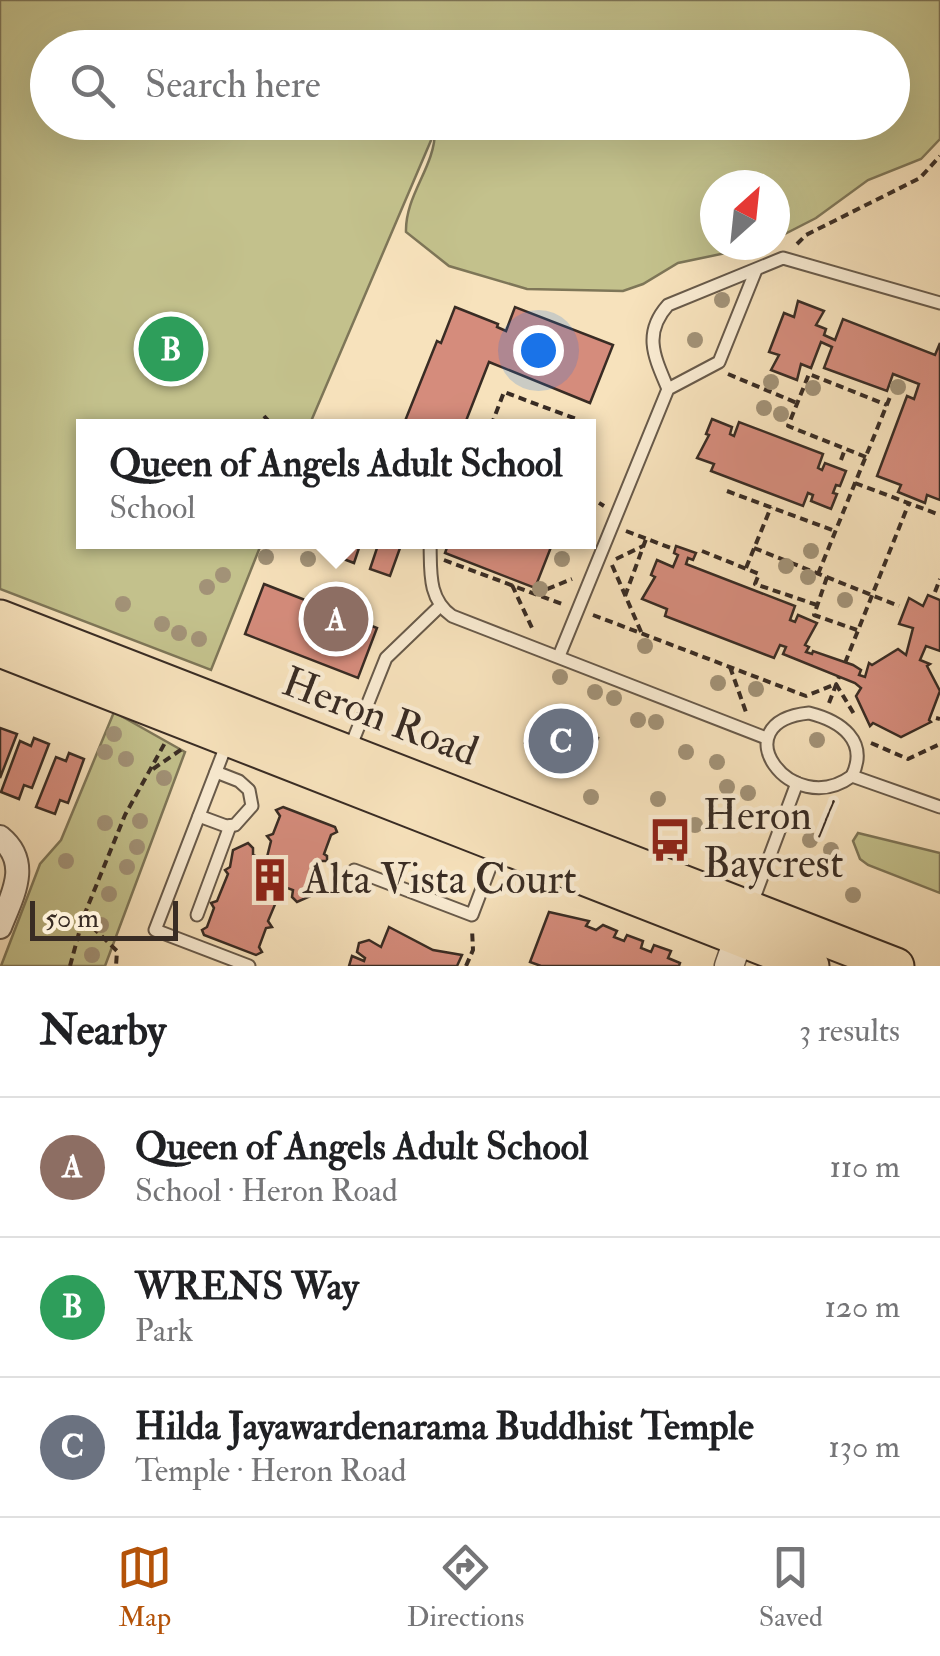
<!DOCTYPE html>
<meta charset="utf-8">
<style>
body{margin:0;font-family:"IM FELL Double Pica",serif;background:#f2f2f2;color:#202124}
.compass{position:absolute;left:700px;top:170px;width:90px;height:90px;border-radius:50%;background:#fff;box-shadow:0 10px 40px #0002;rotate:27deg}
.scale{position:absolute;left:30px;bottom:25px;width:148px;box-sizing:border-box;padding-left:10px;border:5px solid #392c24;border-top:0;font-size:28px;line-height:35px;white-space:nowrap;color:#392c24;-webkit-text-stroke:8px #faecd3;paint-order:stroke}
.you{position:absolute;left:538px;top:350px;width:35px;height:35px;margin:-25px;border:8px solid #fff;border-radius:50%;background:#1a73e8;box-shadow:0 0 0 15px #1a73e833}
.badge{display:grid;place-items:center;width:65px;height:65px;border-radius:50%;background:#b45309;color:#fff;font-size:32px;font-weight:700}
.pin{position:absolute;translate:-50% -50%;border:5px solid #fff;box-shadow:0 2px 10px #0006}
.popup{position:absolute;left:76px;top:419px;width:520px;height:130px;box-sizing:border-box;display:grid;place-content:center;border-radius:0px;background:#fff;filter:drop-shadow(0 2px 8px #0005);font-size:32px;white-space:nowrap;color:#757577}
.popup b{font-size:38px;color:#202124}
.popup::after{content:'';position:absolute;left:50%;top:100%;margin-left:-20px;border:20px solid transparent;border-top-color:#fff}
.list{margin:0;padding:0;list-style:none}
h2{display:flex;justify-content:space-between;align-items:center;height:130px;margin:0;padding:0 40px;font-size:42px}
h2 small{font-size:32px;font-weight:400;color:#757577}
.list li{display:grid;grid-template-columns:65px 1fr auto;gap:30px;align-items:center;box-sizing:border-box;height:140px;padding:0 40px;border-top:2px solid #e0e0e0}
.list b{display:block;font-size:38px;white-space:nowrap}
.list p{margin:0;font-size:32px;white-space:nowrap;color:#757577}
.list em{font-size:32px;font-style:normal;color:#757577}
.icon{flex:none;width:55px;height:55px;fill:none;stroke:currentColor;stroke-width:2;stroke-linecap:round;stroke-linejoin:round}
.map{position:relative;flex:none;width:940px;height:966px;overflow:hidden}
.search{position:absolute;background:#fff;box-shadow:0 10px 40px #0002;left:30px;right:30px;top:30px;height:110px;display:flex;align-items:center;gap:25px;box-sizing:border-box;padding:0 35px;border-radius:55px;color:#757577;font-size:38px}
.sheet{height:550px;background:#fff}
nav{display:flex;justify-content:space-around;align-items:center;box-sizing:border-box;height:140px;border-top:2px solid #e0e0e0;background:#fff;font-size:28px;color:#757577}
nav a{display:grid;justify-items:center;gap:5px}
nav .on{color:#b45309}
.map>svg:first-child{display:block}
.green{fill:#c3c18c;stroke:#7e7658;stroke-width:2.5;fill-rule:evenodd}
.building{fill:#d58c7c;stroke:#392c24;stroke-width:2.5}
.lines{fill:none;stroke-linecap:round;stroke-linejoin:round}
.service-casing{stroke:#685a4a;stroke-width:15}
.minor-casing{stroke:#685a4a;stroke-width:26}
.tertiary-casing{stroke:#685a4a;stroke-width:31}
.primary-casing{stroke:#392c24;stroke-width:39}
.path{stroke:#392c24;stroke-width:4;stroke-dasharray:8 5;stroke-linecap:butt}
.service{stroke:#faecd3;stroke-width:11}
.minor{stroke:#faecd3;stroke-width:22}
.tertiary{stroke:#faecd3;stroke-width:28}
.primary{stroke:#f7e2bc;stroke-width:35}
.tree{fill:#a29277}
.labels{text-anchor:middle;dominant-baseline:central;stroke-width:9;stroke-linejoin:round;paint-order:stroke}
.street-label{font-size:42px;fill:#392c24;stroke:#faecd3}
.poi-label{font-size:42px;fill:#392c24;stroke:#faecd3;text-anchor:start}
</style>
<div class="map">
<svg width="940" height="966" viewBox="0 0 940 966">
<rect width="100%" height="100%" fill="#f7e2bc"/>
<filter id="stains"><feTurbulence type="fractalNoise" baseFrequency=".002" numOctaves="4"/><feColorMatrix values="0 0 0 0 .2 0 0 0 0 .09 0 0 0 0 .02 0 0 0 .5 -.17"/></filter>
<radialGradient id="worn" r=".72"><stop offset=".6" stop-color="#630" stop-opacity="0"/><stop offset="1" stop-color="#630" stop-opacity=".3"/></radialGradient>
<g class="green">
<path d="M0,0h940v139l-19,20 -53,21 -52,38 -41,21v-54h-60v60h49l-86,18 -35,21 -20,7 -96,-2 -78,-23 -43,-34c-1,-37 29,-65 29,-101l-126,295h-225v116h178l-51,128 -211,-81zM48,48h844v74h-844z"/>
<path d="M114,712l71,40 -80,214h-104l39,-102 21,-24z"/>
<path d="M858,833l82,20v40l-72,-28 -8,-6 -7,-18z"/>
</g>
<g class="building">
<path d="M798,301l26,10 -8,14 10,4 -2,6 11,5 8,-21 92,36 5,-12v157l-13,-5 -2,8 -27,-11 3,-7 -24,-9 30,-80 7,3 5,-15 -26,-10 -6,17 -63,-23 8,-21 -11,-5 -10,26 -10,-4 -4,16 -26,-10 8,-15 -10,-3 15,-39 10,4z"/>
<path d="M455,307l43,17 -1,3 9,4 9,-24 98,38 -23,58 -101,-41 -25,64h-61l34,-85 4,2z"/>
<path d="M712,419l20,8 -2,7 4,2 5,-14 84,32 -5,14 4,2 3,-7 21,8 -6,15 -4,-1 -3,8 4,1 -6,15 -20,-8 2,-6 -5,-2 -5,13 -92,-35 3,-7 -17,-6 12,-23 -3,-1z"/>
<path d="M338,542h23l-7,21 -21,-8z"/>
<path d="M379,542l21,6 -10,28 -20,-7z"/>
<path d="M449,542h104l-18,46 -90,-35z"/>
<path d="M676,546l20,7 -3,7 -5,-2 -2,6 109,42 -5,14 5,2 3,-7 19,8 -12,22 4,2 -3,5 6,2 1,-3 40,14 8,5 -2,5 6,2 4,-14 3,2 26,-16 8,6 7,-27 -14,-4 10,-26 14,8 5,-11 12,5v51l-14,-5 -6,14 10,4 -3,2 13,25 -11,29 2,2 -30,15 -28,-14 -3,3 -14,-30 5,-8 -6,-5 -72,-29 3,-7 -6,-2 -6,13 -109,-42 2,-7 -25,-10 13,-22 -4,-2 6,-15 16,7 5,-12 -4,-2z"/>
<path d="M264,584l113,44 -19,50 -113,-44z"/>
<path d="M535,717l38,10 25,11 -10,26 -32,-10 -1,4 -30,-15z"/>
<path d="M0,728l17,6 -17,44z"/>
<path d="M34,738l15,6 -17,44 -8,-3 -5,14 -18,-7 19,-51 11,5z"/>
<path d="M69,753l15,6 -16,44 -8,-3 -5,14 -19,-7 20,-50 10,4z"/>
<path d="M283,807l52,20 2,5 -6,3 -7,19 3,2v5h-6l-11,28 3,6 -16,7 -5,-5 1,-7 -11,-4 -4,10 4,4 -6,2 -8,19 4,6 -6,1 -7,19 3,5 -6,3 -52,-20 -2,-5 5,-3 7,-19 -3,-5 6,-2 11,-27 -3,-4 5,-3 3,-17 15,-7 5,5v7l13,6 5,-20 -4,-5 6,-2 7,-18 -4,-6z"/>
<path d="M549,912l40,9 -3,5 10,4 7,-5 14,6 -3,6 10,4 3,-6 16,6 -2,7 10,4 3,-7 17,6 -3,7 12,5 -1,3h-138l-11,-4z"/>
<path d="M389,927l44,23 29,5 -5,11h-108l3,-10 12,5 1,-3 -8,-6 2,-9 10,-3 12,7z"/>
</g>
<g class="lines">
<g class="service-casing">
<g id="service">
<path d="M668,389c-13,-31 -26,-55 0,-84l115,-47 157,45"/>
<path d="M430,542c1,28 -3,56 22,74l314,122"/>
<path d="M559,656l109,-267 51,-27 37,-92"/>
<path d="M809,713c32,8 60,28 43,63 -61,45 -132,-54 -43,-63z"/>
<path d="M227,743l-72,187 94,36"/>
<path d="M350,748l36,-90 53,-51"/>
<path d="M852,776l88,31"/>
<path d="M199,816l27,10 9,-1 17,-19 -3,-16 -10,-9 -23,-9"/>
<path d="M354,870l118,45 25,-66"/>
<path d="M751,906l46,-123"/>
<path d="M197,915l33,-89"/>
</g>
</g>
<g class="minor-casing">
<path id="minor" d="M0,837c32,26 12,59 0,90"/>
</g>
<g class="tertiary-casing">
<path id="tertiary" d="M729,966l16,-46"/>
</g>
<g class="primary-casing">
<g id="primary">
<path d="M0,618l896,348"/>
<path d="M0,649l811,317"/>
</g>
</g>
<g class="path">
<path d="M797,244l9,-9 114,-57 20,-22"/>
<path d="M728,374l69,29"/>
<path d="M264,416l9,10"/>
<path d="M491,426l13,-34 75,28 -2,6"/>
<path d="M866,457l-78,-31 21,-52 78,31"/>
<path d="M841,460l4,-11"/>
<path d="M855,483l85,32"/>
<path d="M727,491l108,40"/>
<path d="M588,496l16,10"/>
<path d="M626,531l45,17"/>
<path d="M754,548l145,58"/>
<path d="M702,551l57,23 -4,10 62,21"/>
<path d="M616,559l27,-13"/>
<path d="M444,560l118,44"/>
<path d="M612,565l30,69"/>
<path d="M746,568l25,-61"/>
<path d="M818,574l72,-177"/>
<path d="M827,577l-13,38 43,15"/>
<path d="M512,585l21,45"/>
<path d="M935,592l5,-13"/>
<path d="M535,594l37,-15"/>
<path d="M625,596l21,-57"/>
<path d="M593,615l213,81 30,-12 18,30"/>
<path d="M845,663l64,-160"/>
<path d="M730,667l17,48"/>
<path d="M829,703l10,-26"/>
<path d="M936,718l4,1"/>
<path d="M871,743l37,16 32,-15"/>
<path d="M153,769l29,-20"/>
<path d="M83,918l34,33 -1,15"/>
<path d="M70,966l13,-48 42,-103 41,-74"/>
<path d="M466,966l7,-16 -1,-21"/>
</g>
<use href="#service" class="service"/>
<use href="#minor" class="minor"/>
<use href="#tertiary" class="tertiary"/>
<use href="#primary" class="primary"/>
</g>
<g class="tree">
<circle cx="722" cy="300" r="8"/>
<circle cx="695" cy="340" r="8"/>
<circle cx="771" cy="382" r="8"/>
<circle cx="898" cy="387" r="8"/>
<circle cx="813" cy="388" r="8"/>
<circle cx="764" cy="408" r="8"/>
<circle cx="781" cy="414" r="8"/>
<circle cx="811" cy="551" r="8"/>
<circle cx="266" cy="557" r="8"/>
<circle cx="308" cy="559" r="8"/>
<circle cx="562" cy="559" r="8"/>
<circle cx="786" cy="566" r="8"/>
<circle cx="223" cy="575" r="8"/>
<circle cx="808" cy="577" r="8"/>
<circle cx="207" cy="587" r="8"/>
<circle cx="540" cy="589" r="8"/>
<circle cx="845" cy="600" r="8"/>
<circle cx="123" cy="604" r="8"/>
<circle cx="162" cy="624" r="8"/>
<circle cx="179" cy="633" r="8"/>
<circle cx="199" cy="639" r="8"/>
<circle cx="645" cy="646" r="8"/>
<circle cx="560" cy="677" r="8"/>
<circle cx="718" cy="683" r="8"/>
<circle cx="756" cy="689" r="8"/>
<circle cx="595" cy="692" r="8"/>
<circle cx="614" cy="698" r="8"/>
<circle cx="638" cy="720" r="8"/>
<circle cx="656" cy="722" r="8"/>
<circle cx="114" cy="734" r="8"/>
<circle cx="817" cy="740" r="8"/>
<circle cx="105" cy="752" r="8"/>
<circle cx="686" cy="752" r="8"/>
<circle cx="126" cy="759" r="8"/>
<circle cx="717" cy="762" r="8"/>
<circle cx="164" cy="778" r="8"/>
<circle cx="727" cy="787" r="8"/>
<circle cx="748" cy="793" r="8"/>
<circle cx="591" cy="797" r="8"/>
<circle cx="658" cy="799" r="8"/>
<circle cx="140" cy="821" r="8"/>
<circle cx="105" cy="823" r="8"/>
<circle cx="695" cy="825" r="8"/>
<circle cx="810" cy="840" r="8"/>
<circle cx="137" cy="847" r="8"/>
<circle cx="831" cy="850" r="8"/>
<circle cx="66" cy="861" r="8"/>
<circle cx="127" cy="867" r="8"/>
<circle cx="109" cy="894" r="8"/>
<circle cx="853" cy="895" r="8"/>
<circle cx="101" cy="925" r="8"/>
<circle cx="92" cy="955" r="8"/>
</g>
<defs>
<g id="bus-bare" transform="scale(3.45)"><path d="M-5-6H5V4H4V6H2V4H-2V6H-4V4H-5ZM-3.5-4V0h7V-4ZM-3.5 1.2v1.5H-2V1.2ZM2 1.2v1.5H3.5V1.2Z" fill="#8f2418" stroke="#faecd3" stroke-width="2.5" paint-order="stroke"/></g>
<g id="building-bare" transform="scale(3.45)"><path d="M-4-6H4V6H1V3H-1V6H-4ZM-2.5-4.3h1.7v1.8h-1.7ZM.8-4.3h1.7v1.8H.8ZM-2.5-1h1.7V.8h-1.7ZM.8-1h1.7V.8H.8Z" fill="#8f2418" stroke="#faecd3" stroke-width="2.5" paint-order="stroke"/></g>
</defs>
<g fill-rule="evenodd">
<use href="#bus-bare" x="670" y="840"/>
<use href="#building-bare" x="270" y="880"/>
</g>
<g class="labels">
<g class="street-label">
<text transform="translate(380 717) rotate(21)">Heron Road</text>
</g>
<g class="poi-label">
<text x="703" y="816">Heron /<tspan x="703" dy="48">Baycrest</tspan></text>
<text x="303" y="880">Alta Vista Court</text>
</g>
</g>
<rect width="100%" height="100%" filter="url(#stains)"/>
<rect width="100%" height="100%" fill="url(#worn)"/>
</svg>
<svg class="compass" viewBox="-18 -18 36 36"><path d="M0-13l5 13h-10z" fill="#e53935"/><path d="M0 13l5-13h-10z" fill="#757577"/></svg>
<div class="scale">50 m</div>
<div class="you"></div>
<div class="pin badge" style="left:336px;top:619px;background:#8d6e63">A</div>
<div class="popup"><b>Queen of Angels Adult School</b>School</div>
<div class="pin badge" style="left:171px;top:349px;background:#2e9e5b">B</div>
<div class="pin badge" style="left:561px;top:741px;background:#6b7280">C</div>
<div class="search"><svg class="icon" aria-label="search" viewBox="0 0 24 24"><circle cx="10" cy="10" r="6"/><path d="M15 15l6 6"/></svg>Search here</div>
</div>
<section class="sheet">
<h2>Nearby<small>3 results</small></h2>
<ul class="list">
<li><span class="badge" style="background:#8d6e63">A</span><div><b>Queen of Angels Adult School</b><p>School · Heron Road</p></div><em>110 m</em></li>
<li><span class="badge" style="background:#2e9e5b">B</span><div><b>WRENS Way</b><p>Park</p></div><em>120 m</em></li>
<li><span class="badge" style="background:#6b7280">C</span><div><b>Hilda Jayawardenarama Buddhist Temple</b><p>Temple · Heron Road</p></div><em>130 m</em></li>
</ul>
</section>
<nav>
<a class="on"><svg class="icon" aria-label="map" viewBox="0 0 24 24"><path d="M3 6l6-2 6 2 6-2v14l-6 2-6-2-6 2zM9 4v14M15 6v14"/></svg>Map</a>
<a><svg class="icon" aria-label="directions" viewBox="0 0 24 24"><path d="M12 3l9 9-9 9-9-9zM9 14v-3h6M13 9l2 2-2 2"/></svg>Directions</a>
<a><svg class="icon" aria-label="saved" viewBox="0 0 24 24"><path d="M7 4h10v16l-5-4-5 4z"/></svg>Saved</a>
</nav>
